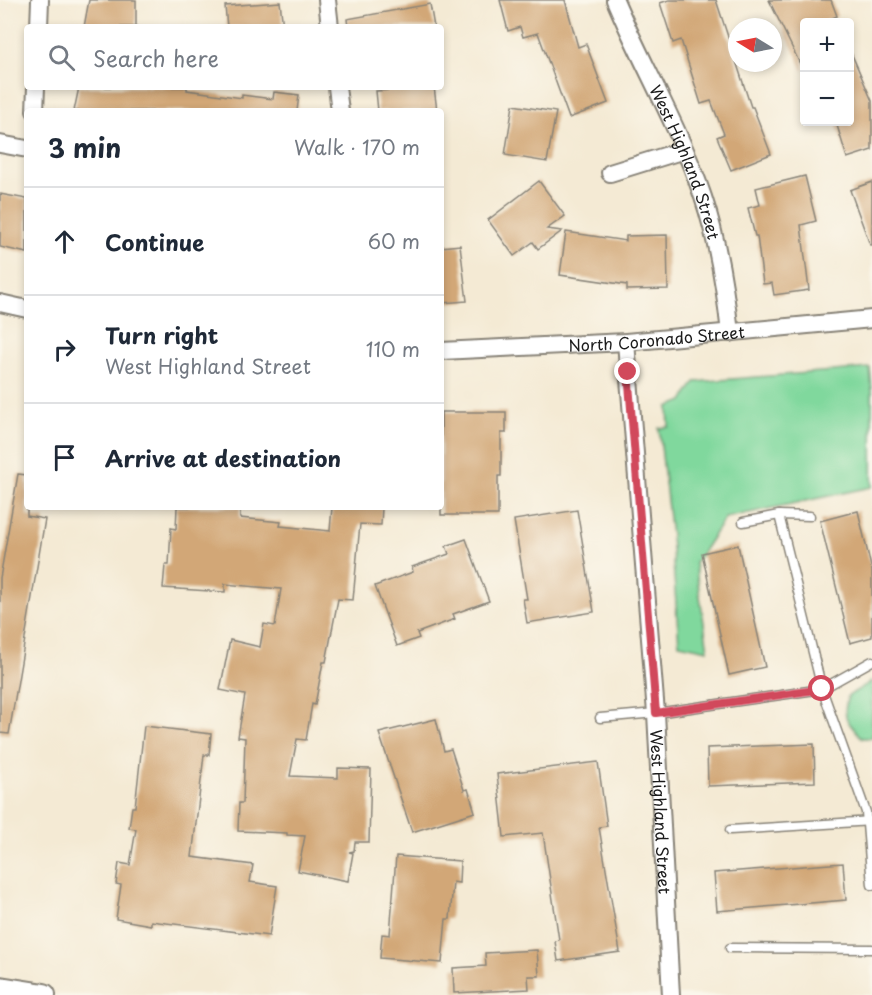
<!DOCTYPE html>
<meta charset="utf-8">
<style>
body{margin:0;font-family:"Playpen Sans",sans-serif;background:#f6f6f7;color:#1f2937}
.controls{position:absolute;right:18px;top:18px;display:grid;overflow:hidden;border-radius:6px;box-shadow:0 3px 9px #0003}
.controls button{width:54px;height:54px;display:grid;place-items:center;padding:0;border:0;border-bottom:2px solid #e0e1e3;background:#fff;color:#1f2937;font:30px sans-serif}
.compass{position:absolute;left:728px;top:18px;width:54px;height:54px;border-radius:50%;background:#fff;box-shadow:0 3px 9px #0003;rotate:280deg}
.stop{position:absolute;width:18px;height:18px;margin:-14px;border:4px solid #d1495b;border-radius:50%;background:#fff}
.stop.end{background:#d1495b;border-color:#fff;box-shadow:0 2px 6px #0008}
.list{margin:0;padding:0;list-style:none}
h2{display:flex;justify-content:space-between;align-items:center;height:78px;margin:0;padding:0 24px;font-size:26px}
h2 small{font-size:20px;font-weight:400;color:#747a83}
.list li{display:grid;grid-template-columns:39px 1fr auto;gap:18px;align-items:center;box-sizing:border-box;height:108px;padding:0 24px;border-top:2px solid #e0e1e3}
.list b{display:block;font-size:22px;white-space:nowrap}
.list p{margin:0;font-size:20px;white-space:nowrap;color:#747a83}
.list em{font-size:20px;font-style:normal;color:#747a83}
.icon{flex:none;width:33px;height:33px;fill:none;stroke:currentColor;stroke-width:2;stroke-linecap:round;stroke-linejoin:round}
.map{position:relative;flex:none;width:872px;height:995px;overflow:hidden}
.search{position:absolute;background:#fff;box-shadow:0 3px 9px #0003;left:24px;top:24px;width:420px;height:66px;display:flex;align-items:center;gap:15px;box-sizing:border-box;padding:0 21px;border-radius:6px;color:#747a83;font-size:22px}
.panel{position:absolute;background:#fff;box-shadow:0 3px 9px #0003;left:24px;top:108px;width:420px;height:402px;border-radius:6px}
.map>svg:first-child{display:block}
.green{fill:#80d89d;stroke:#4e7a5c;stroke-width:1.5}
.building{fill:#d2a777}
.lines{fill:none;stroke-linecap:round;stroke-linejoin:round}
.service-casing{stroke:#888378;stroke-width:11}
.minor-casing{stroke:#888378;stroke-width:20}
.secondary-casing{stroke:#888378;stroke-width:26}
.service{stroke:#fff;stroke-width:8}
.minor{stroke:#fff;stroke-width:16}
.secondary{stroke:#fff;stroke-width:22}
.route{stroke:#d1495b;stroke-width:8}
.labels{text-anchor:middle;dominant-baseline:central;stroke-width:5;stroke-linejoin:round;paint-order:stroke}
.street-label{font-size:16px;fill:#1c1c1c;stroke:#fbf7ec}
</style>
<div class="map">
<svg width="872" height="995" viewBox="0 0 872 995">
<rect width="100%" height="100%" fill="#fbf7ec"/>
<filter id="ink" filterUnits="userSpaceOnUse"><feTurbulence type="fractalNoise" baseFrequency=".0167" numOctaves="2"/><feDisplacementMap in="SourceGraphic" scale="12" xChannelSelector="R" yChannelSelector="G"/><feConvolveMatrix kernelMatrix="1 2 1 2 8 2 1 2 1" color-interpolation-filters="sRGB"/></filter>
<filter id="wash" filterUnits="userSpaceOnUse"><feTurbulence type="fractalNoise" baseFrequency=".008" numOctaves="4" result="noise"/><feDisplacementMap in="SourceGraphic" scale="24" xChannelSelector="R" yChannelSelector="G"/><feGaussianBlur stdDeviation="1.35" result="paint"/><feColorMatrix in="noise" values="0 0 0 0 0 0 0 0 0 0 0 0 0 0 0 0 0 1.4 0 .05"/><feComposite in="paint" operator="in"/></filter>
<g filter="url(#wash)">
<rect width="100%" height="100%" fill="#f4ead4"/>
<g class="green">
<path d="M870,368l2,24v95l-147,31 -30,45 13,87 -29,-6 -8,-108 -12,-108 10,-1 -1,-20 15,-6 12,-19z"/>
<path d="M872,681v57h-10c-14,-15 -21,-20 -14,-42z"/>
</g>
<g id="blocks">
<g class="building">
<path d="M89,0h47v27h-52z"/>
<path d="M500,0h65l13,47 8,-3 22,59 -39,15 -31,-85 -15,4 -3,-10 -12,4z"/>
<path d="M669,0h47l35,107h2l18,47 -40,16 -14,-33 7,-3 -13,-33 -10,3 -20,-64 -8,3 -13,-40z"/>
<path d="M769,0h62l6,16 -13,6h-20v50z"/>
<path d="M280,2l3,25h-56l-2,-21z"/>
<path d="M430,4l4,23h-86l-1,-8z"/>
<path d="M849,48l23,53v49l-25,8 -11,-36h13z"/>
<path d="M79,87h108v3l55,8v-3l31,4 1,-7 25,3 -2,16h-223z"/>
<path d="M434,87l3,24h-59l-2,-20z"/>
<path d="M513,105l43,7 -9,50 -42,-7z"/>
<path d="M805,176l11,45 -15,4 8,65 -35,5 -2,-12 -9,1 -6,-48h-2l-7,-28 12,-3 -4,-17z"/>
<path d="M539,181l26,35 -18,13 15,2 -24,18 -5,-7 -19,14 -26,-36z"/>
<path d="M872,182v63h-2l-20,-55z"/>
<path d="M0,194l27,5v54l-27,-6z"/>
<path d="M566,232l60,9v-5l41,-1 1,54 -41,1v-5l-67,-10z"/>
<path d="M460,245l7,56 -26,2v-56z"/>
<path d="M441,412h65v21h-5v43h-3v39h-57z"/>
<path d="M18,474l9,1v41l18,3 -36,215 -9,-1v-155z"/>
<path d="M177,507h63v11l41,4 -1,4 50,5 2,-24h50l-1,18 -21,-1 -7,76 -15,-1 -12,63h-3l-8,43 -3,-1 -6,36 -9,-1 -7,37 48,2v-10l33,1 -2,73h-14l-1,9 -5,1 4,1 -5,28 -50,-10 7,-35 -18,-1v-2l-49,-2 1,-28h4l2,-65 -7,-1 7,-42 -25,-5 10,-50 30,7 4,-23 11,2 6,-37 -56,-5v8l-62,-4 2,-23h4l2,-37 5,1z"/>
<path d="M577,510l17,102 -67,11 -4,-24h4l-13,-79z"/>
<path d="M858,511l14,60v66l-22,6 -30,-122z"/>
<path d="M466,539l23,62 -36,13 2,5 -38,14 2,5 -22,8 -22,-60 38,-14 -1,-5 37,-13 -3,-8z"/>
<path d="M738,545l27,122 -36,8 -27,-122z"/>
<path d="M436,719l8,32 7,-2 13,41 4,-1 7,23 -63,20 -33,-99z"/>
<path d="M144,726l67,8 -2,21h-5l-12,102 61,8 -3,17 27,4 -8,50 -118,-15v4l-35,-6 5,-34 -5,-1 3,-21 11,2 6,-36 -7,-1 3,-21h3z"/>
<path d="M814,744l1,38 -107,4 -1,-38z"/>
<path d="M598,762l9,64 -8,1 21,125 -62,9 -3,-20 4,-1 -16,-107 -39,4 -7,-63z"/>
<path d="M396,856l64,5 -1,22 -6,-1 -3,37h-4l-4,44 -62,-5 2,-24 8,1z"/>
<path d="M843,863l3,37 -129,11 -3,-38z"/>
<path d="M537,950l2,26h-11l1,13 -75,4 -1,-25 33,-2 -1,-13z"/>
</g>
</g>
</g>
<g filter="url(#ink)">
<use href="#blocks" fill-opacity="0" stroke="#888378" stroke-width="1.5"/>
<g class="lines">
<g class="service-casing">
<g id="service">
<path d="M779,515l43,174 44,123 6,73"/>
<path d="M743,522l36,-7 31,1"/>
<path d="M600,718l56,-5 166,-24 50,-28"/>
<path d="M730,830l142,-9"/>
<path d="M730,948l142,1"/>
</g>
</g>
<g class="minor-casing">
<g id="minor">
<path d="M327,0l3,27"/>
<path id="s1" d="M615,0c28,66 65,129 88,197 15,44 22,90 27,136"/>
<path d="M39,27l1,-27"/>
<path d="M337,87l3,24"/>
<path d="M35,111l1,-24"/>
<path d="M0,144l27,5"/>
<path d="M610,173l74,-23"/>
<path d="M0,303l27,6"/>
<path id="s2" d="M626,342l30,371 15,282"/>
<path id="s3" d="M441,351l185,-9 246,-23"/>
</g>
</g>
<g class="secondary-casing">
<path id="secondary" d="M0,988l44,7"/>
</g>
<use href="#service" class="service"/>
<use href="#minor" class="minor"/>
<use href="#secondary" class="secondary"/>
</g>
</g>
<g class="lines" filter="url(#ink)">
<path class="route" d="M628,372l28,341 166,-24"/>
</g>
<g class="labels">
<g class="street-label">
<text stroke="none"><textPath href="#s1" startOffset="177">West Highland Street</textPath></text>
<text stroke="none"><textPath href="#s3" startOffset="216">North Coronado Street</textPath></text>
<text stroke="none"><textPath href="#s2" startOffset="471">West Highland Street</textPath></text>
</g>
</g>
</svg>
<div class="controls">
<button>+</button>
<button>−</button>
</div>
<svg class="compass" viewBox="-18 -18 36 36"><path d="M0-13l5 13h-10z" fill="#e53935"/><path d="M0 13l5-13h-10z" fill="#747a83"/></svg>
<div class="stop" style="left:822px;top:689px"></div>
<div class="stop end" style="left:628px;top:372px"></div>
<div class="search"><svg class="icon" aria-label="search" viewBox="0 0 24 24"><circle cx="10" cy="10" r="6"/><path d="M15 15l6 6"/></svg>Search here</div>
<section class="panel">
<h2>3 min<small>Walk · 170 m</small></h2>
<ul class="list">
<li><svg class="icon" aria-label="ahead" viewBox="0 0 24 24"><path d="M12 20V5M6 11l6-6 6 6"/></svg><div><b>Continue</b></div><em>60 m</em></li>
<li><svg class="icon" aria-label="right" viewBox="0 0 24 24"><path d="M7 20v-9h11M14 6l5 5-5 5"/></svg><div><b>Turn right</b><p>West Highland Street</p></div><em>110 m</em></li>
<li><svg class="icon" aria-label="arrive" viewBox="0 0 24 24"><path d="M6 21V4h12l-3 4 3 4H6"/></svg><div><b>Arrive at destination</b></div></li>
</ul>
</section>
</div>
